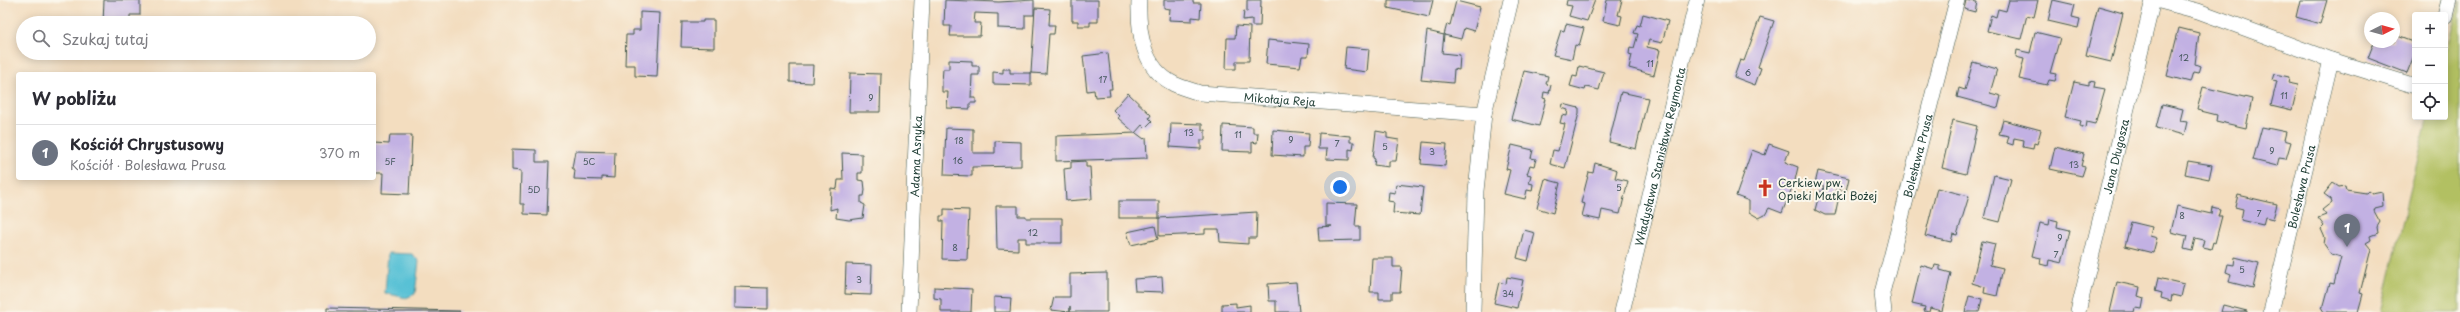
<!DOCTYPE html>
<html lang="pl">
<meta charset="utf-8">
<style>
body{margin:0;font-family:"Playpen Sans",sans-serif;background:#f7f7f7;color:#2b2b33}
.controls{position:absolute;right:12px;top:12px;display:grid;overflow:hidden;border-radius:4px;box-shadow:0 2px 10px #0003}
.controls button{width:36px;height:36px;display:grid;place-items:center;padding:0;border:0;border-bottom:1px solid #e1e1e2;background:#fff;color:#2b2b33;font:20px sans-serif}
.compass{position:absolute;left:2364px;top:12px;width:36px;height:36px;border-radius:50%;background:#fff;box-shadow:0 2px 10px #0003;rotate:84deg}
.you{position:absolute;left:1340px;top:187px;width:14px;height:14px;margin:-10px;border:3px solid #fff;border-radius:50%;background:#1a73e8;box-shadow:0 0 0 6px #1a73e833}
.badge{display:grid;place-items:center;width:26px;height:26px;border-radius:50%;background:#d93025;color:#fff;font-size:13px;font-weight:700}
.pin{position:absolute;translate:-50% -33px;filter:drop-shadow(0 1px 2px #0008)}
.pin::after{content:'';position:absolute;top:21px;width:14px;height:12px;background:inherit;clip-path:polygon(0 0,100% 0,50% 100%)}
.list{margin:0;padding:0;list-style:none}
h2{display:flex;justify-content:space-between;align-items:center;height:52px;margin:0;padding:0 16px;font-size:17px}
h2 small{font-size:13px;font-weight:400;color:#7c7c81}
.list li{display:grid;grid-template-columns:26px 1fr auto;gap:12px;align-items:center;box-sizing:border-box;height:56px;padding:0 16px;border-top:1px solid #e1e1e2}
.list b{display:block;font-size:15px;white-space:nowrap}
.list p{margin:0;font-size:13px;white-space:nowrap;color:#7c7c81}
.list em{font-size:13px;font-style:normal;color:#7c7c81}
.icon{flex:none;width:22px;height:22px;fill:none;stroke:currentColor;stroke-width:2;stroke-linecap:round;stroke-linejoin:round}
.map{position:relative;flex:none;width:2460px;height:312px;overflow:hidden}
.search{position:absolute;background:#fff;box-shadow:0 2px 10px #0003;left:16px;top:16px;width:360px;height:44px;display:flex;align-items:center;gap:10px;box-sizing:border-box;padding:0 14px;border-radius:22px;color:#7c7c81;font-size:15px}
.panel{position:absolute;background:#fff;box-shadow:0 2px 10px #0003;left:16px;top:72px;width:360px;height:108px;border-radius:4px}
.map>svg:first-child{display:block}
.green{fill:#b2c062;stroke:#687e4b}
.water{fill:#58c1d5;stroke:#3c7f84}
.building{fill:#c2b1e3}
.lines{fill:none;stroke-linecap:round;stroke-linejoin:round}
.street-casing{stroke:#3f5549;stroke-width:16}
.street{stroke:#fff;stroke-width:15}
.labels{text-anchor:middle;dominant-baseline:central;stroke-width:4;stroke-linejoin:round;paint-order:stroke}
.number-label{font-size:9px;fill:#485a60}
.street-label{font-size:11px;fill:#1f3d34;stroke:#fbf7ec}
.poi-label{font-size:11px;fill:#1f3d34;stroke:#fbf7ec;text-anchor:start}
</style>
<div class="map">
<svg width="2460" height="312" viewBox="0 0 2460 312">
<rect width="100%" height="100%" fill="#fbf7ec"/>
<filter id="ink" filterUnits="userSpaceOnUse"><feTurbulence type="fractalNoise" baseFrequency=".025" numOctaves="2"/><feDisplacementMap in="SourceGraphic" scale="8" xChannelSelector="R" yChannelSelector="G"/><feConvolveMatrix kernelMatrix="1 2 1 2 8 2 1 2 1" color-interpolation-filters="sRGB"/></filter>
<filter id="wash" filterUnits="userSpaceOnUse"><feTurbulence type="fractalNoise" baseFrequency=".012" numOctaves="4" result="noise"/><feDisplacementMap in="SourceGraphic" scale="16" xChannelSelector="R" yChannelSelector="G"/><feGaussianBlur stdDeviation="0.9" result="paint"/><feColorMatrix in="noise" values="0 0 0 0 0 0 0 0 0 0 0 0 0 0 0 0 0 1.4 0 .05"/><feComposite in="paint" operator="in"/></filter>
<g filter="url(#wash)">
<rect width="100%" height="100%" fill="#f3ddbf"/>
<path class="green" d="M2460,0v312h-79l47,-195h17v-63z"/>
<path class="water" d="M388,253l24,1 7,7 -4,33 -9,4 -21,-5z"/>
<g id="blocks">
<g class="building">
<path d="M104,0h36v15h-10v8h-27z"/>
<path d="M945,0l54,2 35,-2v15h-9v14l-27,-1v-14l-23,-1 -1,10h7l-1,13h-30l1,-10h-7z"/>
<path d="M1072,0h26v22h-8v4h-12v-5h-6z"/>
<path d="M1164,0h29v3h8l-1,15 -8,-1v4l-23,-1 1,-11 -6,-1z"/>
<path d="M1247,0h14l-1,26h-8v-7l-9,1 1,-9 3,1z"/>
<path d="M1388,0h45l-4,17 -41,-9z"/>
<path d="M1567,0h28l-8,21 -18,-5 3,-10 -6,-1z"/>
<path d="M1607,0h15l-4,15 4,1 -2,9 -17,-4z"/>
<path d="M1966,0l11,2 -2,10 -11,-3z"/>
<path d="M2009,0h29l-4,17 -7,-2 -6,24 -34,-8 4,-16 5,2 2,-8 8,2z"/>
<path d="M2053,0l22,5 -3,12 8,2 -2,9 -30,-7z"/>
<path d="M2300,0h27l-7,24 -24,-7z"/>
<path d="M1456,1l24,6 -6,24 -10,-3 -3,11 -17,-4 3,-11 3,1z"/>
<path d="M2098,6l25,7 -12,49 -25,-6z"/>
<path d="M1035,8l15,1 -1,16h6l-1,9h-5l-3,40 -15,-1z"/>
<path d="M640,12l20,1 -3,64 -22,-1v-11h-10l1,-30h7v-5h7z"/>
<path d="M1643,14l25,7 -6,22 -13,-3 -2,7 13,3 -6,25 -25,-7 3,-13 -3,-1 1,-7 4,1 4,-14 -4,-1 3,-8 3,1z"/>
<path d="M1760,17l14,4 -16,46 3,1 -6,17 -21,-8 6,-17 4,1z"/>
<path d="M703,20h11v28l-33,-1 1,-25h21z"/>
<path d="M1566,24l18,4 -5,18 -4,-1 -3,14 -19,-4 8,-25 3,1z"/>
<path d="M1236,26l14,1 -1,34h-13v8h-10l1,-31h8z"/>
<path d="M2179,28l20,5 -4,31 5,2 -2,7 -5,-1 -3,10 -23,-6z"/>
<path d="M1427,31l17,4 -2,18 18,2 -1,15 -5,-1 -1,14 -32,-3z"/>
<path d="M2035,32l25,6 -10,35 7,1 -2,7 -6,-1 -2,5 -28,-6 5,-20 -8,-2 1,-7 13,3z"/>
<path d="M2394,35l21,8v10l-8,20 -39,-15 6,-16h20z"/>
<path d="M1268,40l41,4 -1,12h-6l-2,11 -34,-3z"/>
<path d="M1346,47l23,2 -2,23 -23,-3z"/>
<path d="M1108,53l4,36h-3l1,7 -15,1 -1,-7 -7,1 -4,-35z"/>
<path d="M949,60l23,1v5h7v9h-7l-1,23h5v5h-6v6l-23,-1 1,-16h-6v-10l1,-13h6z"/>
<path d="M1973,62l24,7 -7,24 11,3 -3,12 -41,-11 2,-9 6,2z"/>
<path d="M790,65h23l-1,18 -22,-1z"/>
<path d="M1579,66l25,6 -5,18 -13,-3 -1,3 -15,-4 3,-10 4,1z"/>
<path d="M1003,69h7v4h21v12l-38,-1v-12l10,1z"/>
<path d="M1524,71l24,5 -2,8 5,1 -2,8 -5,-1 -1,6 3,1 -7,27 -28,-7z"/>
<path d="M850,73l31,1 -1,38h-31z"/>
<path d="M2275,74l14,3 -1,6 10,2 -6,25 -21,-5 6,-24 -4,-1z"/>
<path d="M2089,81l6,1 -1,5 11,2 -10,35 -9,-2 -1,6 -5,-2 1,-5 -16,-4 9,-35 15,3z"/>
<path d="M2203,87l49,12 -6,29 -30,-7 1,-6 -20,-5z"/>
<path d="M1621,92l27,6 -12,51 -27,-7z"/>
<path d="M1128,93l23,22 -2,3 3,3 -7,7 -3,-3 -7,8 -17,-15 1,-2 -6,-6z"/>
<path d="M1563,104l16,4v5l-14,55 -15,-4 3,-14 5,1 7,-27 -5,-1 2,-8 5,1 1,-6 -6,-2z"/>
<path d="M2162,104l21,5 -3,12 7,1 -3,13 -28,-7z"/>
<path d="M1953,120l24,6 -11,48 -24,-6z"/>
<path d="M2003,120l38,10 -4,14 -3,-1 -1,6 -10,-2 1,-7 -10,-2 -1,7 -6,-2 2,-7 -10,-2z"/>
<path d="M1171,123l31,1v6h3v10h-4v9l-31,-2z"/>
<path d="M1223,125l30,2v6h5l-1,10 -5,-1v10l-30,-1z"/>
<path d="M2262,127l24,5 -2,8 7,2 -5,17 -7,-1 -2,8 -24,-6z"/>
<path d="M946,128l27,1v24h22v-12l26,1v24l-49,1v9l-28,-1z"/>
<path d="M1273,130l36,3 -1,14h-5v10l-31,-2z"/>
<path d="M1376,131l11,2v5l12,2 -3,21h-7v6l-15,-2 1,-6 -2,-1z"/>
<path d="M1136,133l8,6 2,-2 1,21 -91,3v-25z"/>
<path d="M1319,133l31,3v6h4l-1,8 -4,-1v11l-23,-1 1,-10h-9z"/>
<path d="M390,135h22l-3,59 -27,-1 1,-20h-9v-30l15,1z"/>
<path d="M1423,142l24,2 -2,22 -24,-2z"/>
<path d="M1769,144l20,7 -4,11 13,5 -3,13 -13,33 -13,-5 -4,7 -6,3 -10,-6v-11l-13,-5 16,-46 13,5z"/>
<path d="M1512,145l21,5 -2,8 5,1 -2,7 -4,-1 -3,9 4,1 -2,8 4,1 -1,7 -5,-1 -2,9 -21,-5 6,-24 -4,-1z"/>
<path d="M2055,147l29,7 -3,12 4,1 -3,9 -32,-7z"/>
<path d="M512,149l24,1v12h13l-2,53 -23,-1v-10h-4l1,-33 -9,-1z"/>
<path d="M575,151l40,1 -1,26 -12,-1v3l-28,-1 1,-9 -3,-2z"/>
<path d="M842,153l20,1v19h-4v7l6,1 1,9 -1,6h-3v7l4,2 -2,13 -14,2 -13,-2 1,-10 -7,2 1,-22 6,1 1,-9h5z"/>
<path d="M1086,161v6h4l2,32 -26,2 -2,-32 7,-1v-6z"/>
<path d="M2188,161l24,4 -3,14 -24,-5z"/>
<path d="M1595,163l22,7 -2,8 13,3 -8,33 -18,-4 -2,10 -18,-4 3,-12 -4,-1 8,-31 4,1z"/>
<path d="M1818,171l31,7 -3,13 -10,-2 -1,6 4,1 -4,19h-10l-10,-5 5,-19 3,1 1,-6 -9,-2z"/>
<path d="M1994,175l17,4 -11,43 -16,-4z"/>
<path d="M1545,179l15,4 -7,30 -16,-5z"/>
<path d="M2333,183l6,4 6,-1 1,4 20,3 2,-2 4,3 10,-2 1,14 -8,2 -1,3 6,11 -3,5 1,6 -8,3 1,4 -5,3 5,6 -11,44 3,1 -5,18h-34l-3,-5 3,-2 6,-22 4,1 7,-27 -10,-3 -7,-10 1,-6 -4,-9 3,-3 -6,-8 8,-3 -4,-5 10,-8 -1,-3 -7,-5z"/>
<path d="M1396,184l27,3 -3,28 -27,-2 1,-11 -6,-1 1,-9 6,1z"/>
<path d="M1937,188l32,8 -12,39 -4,-1 -2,8 -26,-6z"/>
<path d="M2238,195l39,9 -4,15 -8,-2 -2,8 -22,-5 2,-11 -8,-2z"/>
<rect x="1119" y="201" width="40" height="17"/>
<path d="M1326,203l31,1 -2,22h5v14l-41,1 -1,-14 14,-1h-6z"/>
<path d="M996,206h22v10h8v2h36v25h-36v-5h-8v12l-21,-1z"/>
<path d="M2177,206l34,8 1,-7 8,2 -2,7h4l-7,27 -2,-1 -2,7 -9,-2 2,-7 -9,-2 -3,13 -8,-2 3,-13 -16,-4z"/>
<path d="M944,209l25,1 -2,50 -25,-1 1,-38h-3v-5h4z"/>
<path d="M1257,212l-1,26h-8v6l-28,-2 -1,-13h-14v5l-46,2v-18z"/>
<path d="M2050,219l8,2 -1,6 13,3 -8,33 -13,-3 -1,6 -8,-2 1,-6 -9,-2 8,-33 9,2z"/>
<path d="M2131,222l21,5 -2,9 7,2 -4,15 -28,-7z"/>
<path d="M1155,226l3,13 -27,6 -4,-13z"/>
<path d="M1524,230l11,3 -7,28 -11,-3z"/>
<path d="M1982,241l13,3 -5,21 13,3 -6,28 -13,-3 1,-6 -13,-4z"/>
<path d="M2235,257l24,6 -6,25 -24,-6 2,-8 -5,-2 2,-8 6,1z"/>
<path d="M1372,258h21v9h9l-2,25h-8v7h-13v-7h-9z"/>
<path d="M846,264l26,1 -1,30 -26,-1z"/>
<path d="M1921,265l13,4 1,-4 5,1v4l11,3 -9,38 -12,-3 -1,4 -5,-1 1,-4 -13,-3z"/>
<path d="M1107,273v39h-37v-6v6l-19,-2 3,-13h16v-23z"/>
<path d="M1162,277l1,15 -28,-1 -1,-12z"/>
<path d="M1507,277l16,3 -6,28 -23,-5 5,-21 7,2z"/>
<path d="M2158,278l26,6 -3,13 -9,-2 -1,6 -10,-3 1,-5 -7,-2z"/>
<path d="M1296,282l3,30h-23v-11h-7l-1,-17z"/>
<path d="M2117,282l23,5 -2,9 6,2 -2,11 -7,-1 -1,4h-24z"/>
<path d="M734,287l34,1v21l-34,-1z"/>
<path d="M934,287l38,2 -1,23h-30v-13l-7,-1z"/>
<path d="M1969,296l13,3 -3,13h-14z"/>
<path d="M994,297l17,1 -1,14h-16z"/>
<path d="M1236,303v4l14,-2v7h-28v-8z"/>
<path d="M2223,305l24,6v1h-26z"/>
<path d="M327,308l133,3v1h-133z"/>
</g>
</g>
</g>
<g filter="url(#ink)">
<use href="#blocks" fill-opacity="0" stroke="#3f5549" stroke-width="1"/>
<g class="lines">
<g class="street-casing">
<g id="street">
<path id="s1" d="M1139,0c-1,31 3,68 35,84 8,4 17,6 26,9l284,21"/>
<path d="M2156,0l42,11 133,49"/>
<path d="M2445,16l4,-16"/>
<path id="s2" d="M909,312l13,-312"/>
<path d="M1473,312l3,-121 8,-77 27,-114"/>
<path id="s3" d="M1622,312l75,-312"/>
<path id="s4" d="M1884,312l-2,-19 75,-293"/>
<path id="s5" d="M2078,312l75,-312"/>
<path id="s6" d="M2271,312l60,-252 84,26"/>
</g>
</g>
<use href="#street" class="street"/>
</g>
</g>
<defs>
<g id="church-bare" transform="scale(1.38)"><path d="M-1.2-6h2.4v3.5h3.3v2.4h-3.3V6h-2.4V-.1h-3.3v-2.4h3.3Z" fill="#c8321e" stroke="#fbf7ec" stroke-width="2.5" paint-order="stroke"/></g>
</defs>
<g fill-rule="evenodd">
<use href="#church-bare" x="1765" y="188"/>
</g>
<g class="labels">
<g class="number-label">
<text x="2184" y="57">12</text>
<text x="1650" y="63">11</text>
<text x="1748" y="72">6</text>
<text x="1103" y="79">17</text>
<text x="2284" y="95">11</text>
<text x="871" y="97">9</text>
<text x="1189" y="132">13</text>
<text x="1238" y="134">11</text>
<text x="1291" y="139">9</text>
<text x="959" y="140">18</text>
<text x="1337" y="143">7</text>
<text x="1385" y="146">5</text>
<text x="2272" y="150">9</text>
<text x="1432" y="151">3</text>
<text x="958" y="160">16</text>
<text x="390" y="161">5F</text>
<text x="589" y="161">5C</text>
<text x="2074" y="164">13</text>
<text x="1619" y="187">5</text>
<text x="534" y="189">5D</text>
<text x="2259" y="213">7</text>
<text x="2182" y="215">8</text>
<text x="1033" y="232">12</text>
<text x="2060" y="237">9</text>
<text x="955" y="247">8</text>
<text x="2056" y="254">7</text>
<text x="2242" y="269">5</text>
<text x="859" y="279">3</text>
<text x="1508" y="293">34</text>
</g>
<g class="street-label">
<text stroke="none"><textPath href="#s1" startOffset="204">Mikołaja Reja</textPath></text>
<text stroke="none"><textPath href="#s2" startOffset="156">Adama Asnyka</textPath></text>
<text stroke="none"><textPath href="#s3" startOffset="160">Władysława Stanisława Reymonta</textPath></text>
<text stroke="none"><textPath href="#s4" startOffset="161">Bolesława Prusa</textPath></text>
<text stroke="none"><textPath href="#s5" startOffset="160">Jana Długosza</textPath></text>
<text stroke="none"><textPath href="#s6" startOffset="129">Bolesława Prusa</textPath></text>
</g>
<g class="poi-label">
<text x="1778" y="182">Cerkiew pw.<tspan x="1778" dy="13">Opieki Matki Bożej</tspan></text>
</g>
</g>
</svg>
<div class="controls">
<button>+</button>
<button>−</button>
<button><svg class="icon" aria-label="locate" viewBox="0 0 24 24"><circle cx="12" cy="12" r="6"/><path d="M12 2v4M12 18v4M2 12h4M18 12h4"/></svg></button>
</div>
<svg class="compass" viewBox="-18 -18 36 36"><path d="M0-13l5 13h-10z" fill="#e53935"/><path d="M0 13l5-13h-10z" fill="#7c7c81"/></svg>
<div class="you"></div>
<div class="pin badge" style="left:2347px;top:247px;background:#6b7280">1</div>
<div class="search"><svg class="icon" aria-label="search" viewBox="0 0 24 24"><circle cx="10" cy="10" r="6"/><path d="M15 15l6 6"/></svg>Szukaj tutaj</div>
<section class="panel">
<h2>W pobliżu<small></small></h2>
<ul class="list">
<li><span class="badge" style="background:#6b7280">1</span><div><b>Kościół Chrystusowy</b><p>Kościół · Bolesława Prusa</p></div><em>370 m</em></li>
</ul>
</section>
</div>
